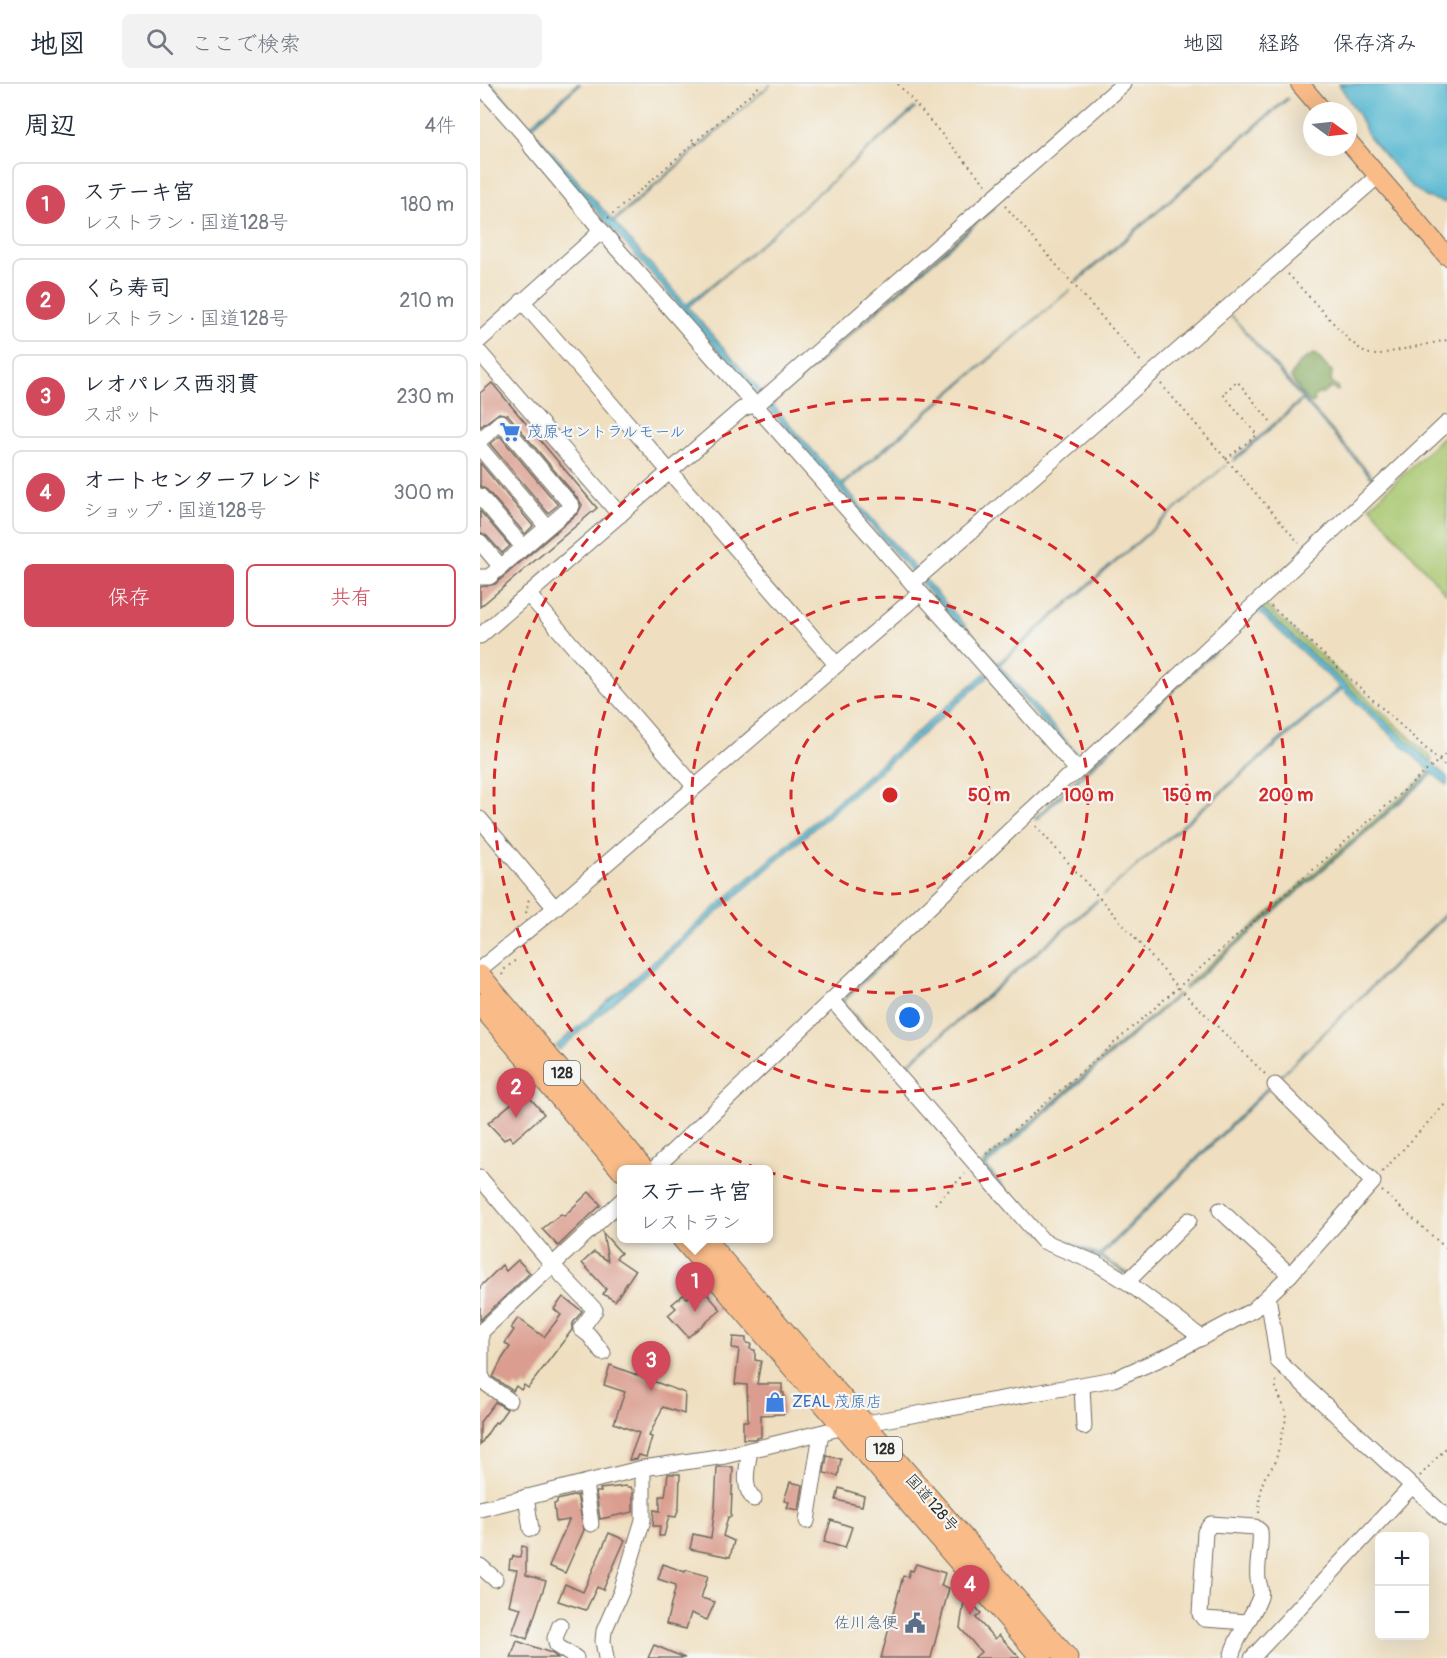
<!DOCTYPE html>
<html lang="ja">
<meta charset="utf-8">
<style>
body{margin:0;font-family:Pangolin,"Klee One",sans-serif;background:#f2f2f3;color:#1f2937}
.controls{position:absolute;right:18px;bottom:18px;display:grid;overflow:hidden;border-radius:9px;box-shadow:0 6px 24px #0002}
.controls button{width:54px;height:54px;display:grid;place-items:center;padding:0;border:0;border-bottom:2px solid #e0e1e3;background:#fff;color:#1f2937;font:30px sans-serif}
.compass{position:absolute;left:823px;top:18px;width:54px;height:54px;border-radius:50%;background:#fff;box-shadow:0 6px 24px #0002;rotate:105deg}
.you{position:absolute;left:430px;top:934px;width:21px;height:21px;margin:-15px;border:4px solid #fff;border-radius:50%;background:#1a73e8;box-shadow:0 0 0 9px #1a73e833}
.badge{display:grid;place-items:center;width:39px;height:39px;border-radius:50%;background:#d1495b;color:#fff;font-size:20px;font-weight:700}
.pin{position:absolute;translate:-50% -50px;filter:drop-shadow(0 2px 3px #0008)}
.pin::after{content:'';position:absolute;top:32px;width:21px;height:18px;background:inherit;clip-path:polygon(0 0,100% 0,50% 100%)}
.popup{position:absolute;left:137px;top:1081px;width:156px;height:78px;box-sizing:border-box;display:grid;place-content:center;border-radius:9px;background:#fff;filter:drop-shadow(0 2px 4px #0005);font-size:20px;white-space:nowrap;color:#747a83}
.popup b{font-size:22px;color:#1f2937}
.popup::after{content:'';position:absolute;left:50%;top:100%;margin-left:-12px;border:12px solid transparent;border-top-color:#fff}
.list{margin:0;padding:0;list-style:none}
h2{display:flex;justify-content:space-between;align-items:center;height:78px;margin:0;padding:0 24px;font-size:26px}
h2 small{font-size:20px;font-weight:400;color:#747a83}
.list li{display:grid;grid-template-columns:39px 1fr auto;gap:18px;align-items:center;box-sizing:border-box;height:84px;margin:0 12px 12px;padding:0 12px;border:2px solid #e0e1e3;border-radius:9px}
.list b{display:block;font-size:22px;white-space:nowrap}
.list p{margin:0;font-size:20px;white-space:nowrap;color:#747a83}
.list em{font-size:20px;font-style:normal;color:#747a83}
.actions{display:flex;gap:12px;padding:18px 24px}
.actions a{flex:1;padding:14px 0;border:2px solid #d1495b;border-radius:9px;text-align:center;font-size:21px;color:#d1495b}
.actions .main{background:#d1495b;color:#fff}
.icon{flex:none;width:33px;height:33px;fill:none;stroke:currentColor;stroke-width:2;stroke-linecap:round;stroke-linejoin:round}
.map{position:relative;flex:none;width:967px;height:1574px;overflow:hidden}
header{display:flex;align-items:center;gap:36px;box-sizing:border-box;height:84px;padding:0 30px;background:#fff;border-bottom:2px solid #e0e1e3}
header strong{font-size:28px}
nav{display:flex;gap:33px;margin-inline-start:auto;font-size:21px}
.search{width:420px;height:54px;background:#f2f2f3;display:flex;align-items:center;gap:15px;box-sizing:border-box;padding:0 21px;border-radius:9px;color:#747a83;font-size:22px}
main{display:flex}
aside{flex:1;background:#fff}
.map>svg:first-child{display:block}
.green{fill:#a8c76f;stroke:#6a794d;stroke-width:1.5}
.forest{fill:#86ac62;stroke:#586c46;stroke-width:1.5}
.water{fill:#51b6d0;stroke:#3e707e;stroke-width:1.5}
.building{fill:#da9d8f}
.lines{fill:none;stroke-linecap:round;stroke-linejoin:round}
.minor-casing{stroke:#706a5f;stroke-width:17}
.major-casing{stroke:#706a5f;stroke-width:20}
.highway-casing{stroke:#706a5f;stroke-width:23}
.path{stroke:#706a5f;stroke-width:2;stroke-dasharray:1.5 4.5;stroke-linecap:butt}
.minor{stroke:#fff;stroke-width:15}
.major{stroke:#f9bc89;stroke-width:18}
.highway{stroke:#f9bc89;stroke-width:21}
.ring{fill:none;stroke:#d62828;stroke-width:3;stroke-dasharray:10 8}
.labels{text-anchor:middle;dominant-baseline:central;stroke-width:4.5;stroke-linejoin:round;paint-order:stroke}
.shield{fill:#f6f6f2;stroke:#686867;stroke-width:1.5}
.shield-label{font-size:15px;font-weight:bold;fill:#2b2b2b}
.shop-label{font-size:16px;fill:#366cbe;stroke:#f6f6f2;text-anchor:start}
.street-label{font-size:16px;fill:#2b2b2b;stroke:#f6f6f2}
.service-label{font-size:16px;fill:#4e5e75;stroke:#f6f6f2;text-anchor:end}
.centre{fill:#d62828;stroke:#f6f6f2;stroke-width:3}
.ring-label{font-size:18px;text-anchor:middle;font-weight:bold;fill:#d62828;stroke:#f6f6f2;stroke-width:4.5;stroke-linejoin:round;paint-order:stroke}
</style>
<header>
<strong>地図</strong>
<div class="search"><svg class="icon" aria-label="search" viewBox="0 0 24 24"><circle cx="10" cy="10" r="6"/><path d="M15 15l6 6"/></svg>ここで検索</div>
<nav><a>地図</a><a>経路</a><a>保存済み</a></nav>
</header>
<main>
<aside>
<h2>周辺<small>4件</small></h2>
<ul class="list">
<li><span class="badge">1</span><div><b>ステーキ宮</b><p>レストラン · 国道128号</p></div><em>180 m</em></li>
<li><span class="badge">2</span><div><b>くら寿司</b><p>レストラン · 国道128号</p></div><em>210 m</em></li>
<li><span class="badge">3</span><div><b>レオパレス西羽貫</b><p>スポット</p></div><em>230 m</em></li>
<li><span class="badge">4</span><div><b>オートセンターフレンド</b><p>ショップ · 国道128号</p></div><em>300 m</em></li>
</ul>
<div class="actions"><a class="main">保存</a><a>共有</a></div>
</aside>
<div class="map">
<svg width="967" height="1574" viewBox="0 0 967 1574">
<rect width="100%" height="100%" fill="#f6f6f2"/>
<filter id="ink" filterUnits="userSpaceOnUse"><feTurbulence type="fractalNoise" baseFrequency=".0167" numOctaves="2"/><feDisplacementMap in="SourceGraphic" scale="12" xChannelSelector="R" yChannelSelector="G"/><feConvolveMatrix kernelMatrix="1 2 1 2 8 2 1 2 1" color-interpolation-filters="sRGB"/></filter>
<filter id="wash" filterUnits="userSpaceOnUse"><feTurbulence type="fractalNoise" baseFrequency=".008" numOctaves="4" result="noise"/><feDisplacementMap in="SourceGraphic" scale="24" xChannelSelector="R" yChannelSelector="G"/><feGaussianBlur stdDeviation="1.35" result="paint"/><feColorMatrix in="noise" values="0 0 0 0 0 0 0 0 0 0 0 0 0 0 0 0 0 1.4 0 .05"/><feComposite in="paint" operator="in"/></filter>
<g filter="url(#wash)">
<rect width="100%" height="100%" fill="#efdfc0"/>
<g class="green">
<path d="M967,349v159l-1,2 -76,-88z"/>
<path d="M783,519l167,153 2,5 -2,1 -170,-155z"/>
<path d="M951,687l2,2 -249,216 1,-3z"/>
<path d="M697,910l3,1 -6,2 -191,168 56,66 66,29 25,14 -2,2c-8,-5 -16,-14 -24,-16 -22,-8 -46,-14 -65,-29l-57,-65 1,-3z"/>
</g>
<path class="forest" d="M834,270c8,4 10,13 18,17l-1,11 7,6v3l-8,-3 -6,5 -6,1 -4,3 1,4 -4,2 -9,-9 -11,-16c3,-12 12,-19 23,-24z"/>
<g class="water">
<path d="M6,0h6l37,42 49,-42h2l-49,44 82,93 158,-137 -157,138 72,83 60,-48 168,-149 1,1 -227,198 83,96 223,-197v2l-222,196 70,80 229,-195 -228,197 155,177 228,-198 -227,200 80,91 -4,3z"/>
<path d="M859,0h108v119l-21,-6 -17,-13 -41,-48 -9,-20z"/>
<path d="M807,14l1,1 -211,183 -1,-1z"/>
<path d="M750,230l147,168 -1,1 -73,-83 -69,61 -1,-1 69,-61z"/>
<path d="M780,523l187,170v8l-14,-11 -248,216 247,-217 -90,-84 -239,206 237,-208 -82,-76 -222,209 -1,-2z"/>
<path d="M505,589l3,4 -429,373 -3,-4z"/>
<path d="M617,816l1,1 -196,169 -61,-68 52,-51 1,1 -51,50 58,67z"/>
<path d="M967,828v2l-170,165z"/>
<path d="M695,913v1l-189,168 54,64 59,25 168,-167 1,1 -167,167 26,18 -22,-14 -66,-29 -56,-66z"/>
</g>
<g id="blocks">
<g class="building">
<path d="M12,299l105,125 -117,99v-20l15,-3 83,-71 4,-8 -3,-5 -71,-85 -9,-2 -19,14v-34z"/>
<path d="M20,352l58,69 -10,8 -58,-69z"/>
<path d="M0,379l53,63 -8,8 -38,-44 -7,-4z"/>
<path d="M0,427l30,35 -8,7 -15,-17 -7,-4z"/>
<path d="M45,1008l19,22 -31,27 -4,-5 -5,4 -16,-17z"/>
<path d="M109,1108l12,13 -43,41 -16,-17 19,-15 3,2z"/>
<path d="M123,1149l18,20 -5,5 19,13 -20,30 -12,-7 3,-5 -24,-26 12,-11 14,9z"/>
<path d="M38,1176l12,13 -50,47v-33l22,-22 4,6z"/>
<path d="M221,1203l20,23 -33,27 -20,-22 8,-7 -4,-4 11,-9 4,3z"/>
<path d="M83,1213l19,14 -9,12 -1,7 -44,58 -4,-3 -3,5 -5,-4 -3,5 -20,-14 9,-18 8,-12 -5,-4 9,-13 -3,-2 7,-10 26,19 17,-22 -7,-6z"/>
<path d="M253,1253l13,1v5l5,1 -1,5 5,1v10l6,1 -4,23h25v9h2v21l-23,1v22l-7,2h-11v-18h5l-1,-36 -12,-1 4,-35 -7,-1z"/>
<path d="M130,1281l75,28 -1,21 -21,-7 -14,29 3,1 -6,20 -7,-2 -2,4 -8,1 10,-27 -25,-10 11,-31 -21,-7z"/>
<path d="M15,1318l12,7 -10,14 -2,-1 -15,23v-23z"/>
<path d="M347,1372l14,3 -3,17 -14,-3z"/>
<path d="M237,1383h16l-2,50h-3l-5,19 11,5 -4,16 -40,-8 3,-15 18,4 4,-31z"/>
<path d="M188,1390h12l-1,33 -3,10 -7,-1 -5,20h-5l1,-10h-7l1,-16 6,1v-15h5z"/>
<path d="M310,1398l13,3 -4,25 -12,-2 2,-6 -5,-1z"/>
<path d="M146,1402l1,1h4l2,5v20l-33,7 -4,-27h5l-1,-3z"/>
<path d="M359,1404l25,8 -2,10 -26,-6z"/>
<path d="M97,1411l7,35 -19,43 -16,-7 20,-46 -13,2 -2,-18 3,-1v-3z"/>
<path d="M351,1436l21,7 -7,21 -21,-6z"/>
<path d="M129,1449l16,7 -22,50 -6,-3 -11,23 -28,-9 7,-17 18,8z"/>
<path d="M42,1462l4,1v28l20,6 -19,58 -15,-6 9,-25 -12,-3 8,-35 -8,-1 1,-10h2l1,-3 7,1z"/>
<path d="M183,1480l22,8 1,-2 22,6 -7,22 14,4 -8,18 -16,-7 -5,16 -20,-5 10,-39 -18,-6z"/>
<path d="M436,1480l29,9 -4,13 8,2 -18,70h-50l22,-82 5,1 2,-7 3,1z"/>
<path d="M485,1511l16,18 -5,5 19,21 4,-4 21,23h-46l7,-6 -21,-24z"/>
<path d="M37,1557l34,12 7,5h-47z"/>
<path d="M174,1561l31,13h-37z"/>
</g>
</g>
</g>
<g filter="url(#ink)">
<use href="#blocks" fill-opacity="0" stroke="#706a5f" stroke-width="1.5"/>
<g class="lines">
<g class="minor-casing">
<g id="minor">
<path d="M0,1l46,52 6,11 81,96 464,526"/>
<path d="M42,217l314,363"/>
<path d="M0,256l115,-103 4,-9"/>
<path d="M0,269l140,162"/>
<path d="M0,356l21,-18 71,84 -83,71h-9"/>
<path d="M0,364l67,79"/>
<path d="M0,412l43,51"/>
<path d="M0,458l21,25"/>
<path d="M432,499l466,-407"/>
<path d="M48,510l167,193"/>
<path d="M0,552l262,-227 17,-6 364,-319"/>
<path d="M0,735l75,89"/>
<path d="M0,885l75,-61 365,-315"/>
<path d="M352,916l211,241 53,22 31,19 75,56"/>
<path d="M173,1086l374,-356 38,-35 8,-4 374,-352"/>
<path d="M0,1094l78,93 37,39 -14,19 8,6 14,18"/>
<path d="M740,1126l70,65"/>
<path d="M647,1198l62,-62"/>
<path d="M788,1212l10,65 169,157"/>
<path d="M1,1248v43l4,8 24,17"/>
<path d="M0,1249l142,-133"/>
<path d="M602,1302l2,41"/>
<path d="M270,1366c-2,15 -9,37 4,49"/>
<path d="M105,1399l6,41"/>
<path d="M46,1413l5,32"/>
<path d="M0,1425l163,-41 82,-12 119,-29 270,-48 55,-24 84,-45 37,-35 83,-93 -98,-97"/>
<path d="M327,1437l14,-88"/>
<path d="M0,1482l15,13"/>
<path d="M80,1541l-5,13 2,8 19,12"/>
<path d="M126,1574l-3,-17 1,-10 17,-39 22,-72v-52"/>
<path d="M751,1574c5,-23 21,-39 29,-61 2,-7 -1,-11 -2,-18 -2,-16 4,-33 2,-48l-5,-4 -44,-3 -6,8 -5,82 4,5 43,3"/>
<path d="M772,1574l160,-172"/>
</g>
</g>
<g class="major-casing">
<g id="major">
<path d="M820,0l23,27"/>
<path d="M868,57l99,115"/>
</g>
</g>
<g class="highway-casing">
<g id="highway">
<path d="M0,892l164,194"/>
<path d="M0,920l142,166"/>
<path d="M202,1154l360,420"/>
<path d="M223,1154l364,420"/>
</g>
</g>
<g class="path">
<path d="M418,0l89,102"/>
<path d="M212,55l8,9"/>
<path d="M525,122l138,158"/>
<path d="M128,134l154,-134"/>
<path d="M808,190l61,66 16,13 11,2 71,-15"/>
<path d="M681,300l138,159"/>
<path d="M746,375l31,-24 -34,-41 14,-13 34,41"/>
<path d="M791,522l176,162"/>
<path d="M556,742l142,161 88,88"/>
<path d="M46,829l3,-15"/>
<path d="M22,891l3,-6 13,-11"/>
<path d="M507,1070l460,-401"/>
<path d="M902,1088l65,-70"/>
<path d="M902,1107l65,58"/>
<path d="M455,1120l30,-30"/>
<path d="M940,1392l27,-29"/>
<path d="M779,1429l2,-26 4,-10 10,-14 11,-44 -1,-9 -9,-22v-9"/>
</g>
<use href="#minor" class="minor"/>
<use href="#major" class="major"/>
<use href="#highway" class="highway"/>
</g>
</g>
<g class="ring">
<circle cx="410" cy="711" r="99"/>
<circle cx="410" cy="711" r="198"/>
<circle cx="410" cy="711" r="297"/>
<circle cx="410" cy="711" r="396"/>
</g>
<defs>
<g id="supermarket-bare" transform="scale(1.62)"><path d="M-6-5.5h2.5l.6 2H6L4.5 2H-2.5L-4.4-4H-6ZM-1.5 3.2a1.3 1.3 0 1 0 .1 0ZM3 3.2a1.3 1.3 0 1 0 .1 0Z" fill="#3f7fe0" stroke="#f6f6f2" stroke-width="2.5" paint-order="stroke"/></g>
<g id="shop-bare" transform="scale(1.62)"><path d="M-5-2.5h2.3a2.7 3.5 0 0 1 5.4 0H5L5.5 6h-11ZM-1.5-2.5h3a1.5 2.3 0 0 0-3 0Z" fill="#3f7fe0" stroke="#f6f6f2" stroke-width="2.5" paint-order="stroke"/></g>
<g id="civic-bare" transform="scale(1.62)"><path d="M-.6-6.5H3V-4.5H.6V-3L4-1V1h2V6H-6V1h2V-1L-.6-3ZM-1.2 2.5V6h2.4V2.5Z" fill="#5c6f8a" stroke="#f6f6f2" stroke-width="2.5" paint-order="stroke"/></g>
</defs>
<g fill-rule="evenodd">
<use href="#supermarket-bare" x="30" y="348"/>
<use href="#shop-bare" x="295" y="1318"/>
<use href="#civic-bare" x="435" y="1539"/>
</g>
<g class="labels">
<g class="shield">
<rect x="64" y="977" width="36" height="24" rx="4.5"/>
<rect x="386" y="1353" width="36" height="24" rx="4.5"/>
</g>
<g class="shield-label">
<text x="82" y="989">128</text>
<text x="404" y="1365">128</text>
</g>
<g class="shop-label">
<text x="47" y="348">茂原セントラルモール</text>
<text x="312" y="1318">ZEAL 茂原店</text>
</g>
<g class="street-label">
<text transform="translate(452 1419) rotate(49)">国道128号</text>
</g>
<g class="service-label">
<text x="418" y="1539">佐川急便</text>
</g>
</g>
<circle cx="410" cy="711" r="9" class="centre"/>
<g class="ring-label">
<text x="509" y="717">50 m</text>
<text x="608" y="717">100 m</text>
<text x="707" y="717">150 m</text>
<text x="806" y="717">200 m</text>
</g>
</svg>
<div class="controls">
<button>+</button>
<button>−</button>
</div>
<svg class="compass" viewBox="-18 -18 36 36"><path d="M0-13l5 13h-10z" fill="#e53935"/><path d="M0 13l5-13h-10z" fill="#747a83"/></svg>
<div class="you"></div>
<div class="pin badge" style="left:215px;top:1228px">1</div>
<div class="popup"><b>ステーキ宮</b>レストラン</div>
<div class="pin badge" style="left:36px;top:1034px">2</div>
<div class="pin badge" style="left:171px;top:1307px">3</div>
<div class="pin badge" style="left:490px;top:1531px">4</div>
</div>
</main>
